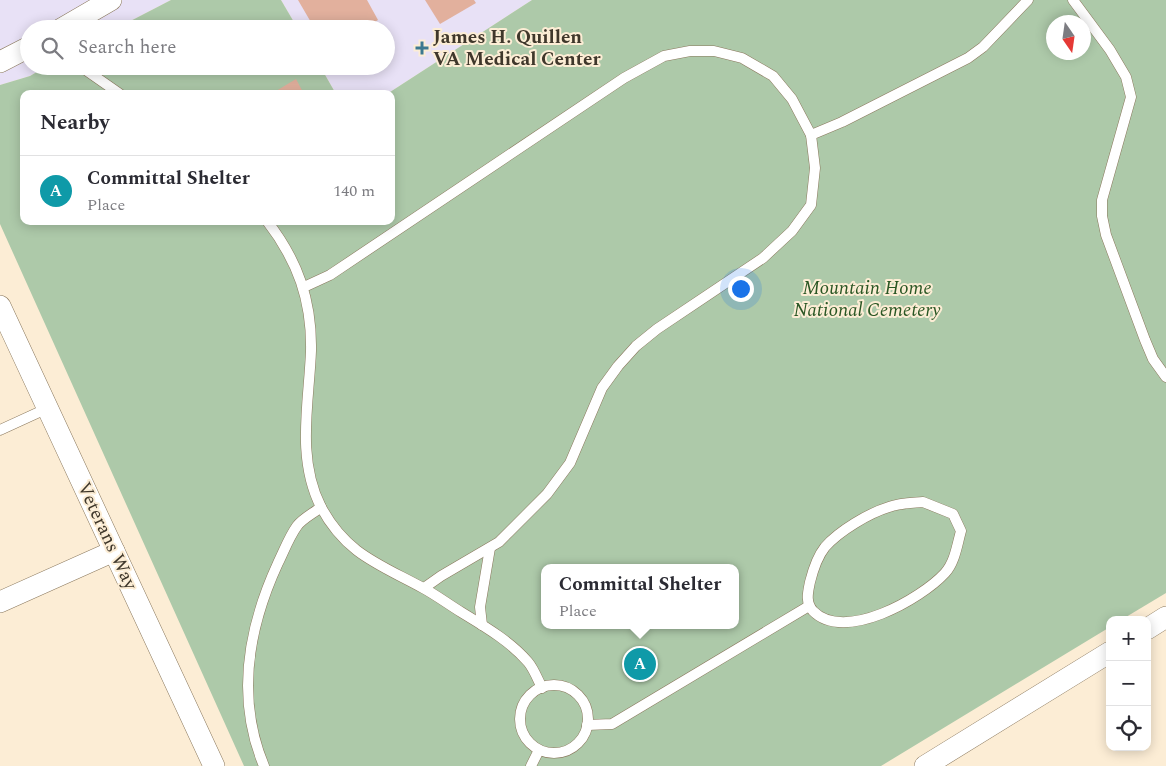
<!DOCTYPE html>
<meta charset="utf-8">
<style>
body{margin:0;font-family:Spectral,serif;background:#f2f2f3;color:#2b2b33}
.controls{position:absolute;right:15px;bottom:15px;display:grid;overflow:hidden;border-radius:10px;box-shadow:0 2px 12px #0003}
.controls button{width:45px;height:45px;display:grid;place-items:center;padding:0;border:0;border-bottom:1px solid #e1e1e2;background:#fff;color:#2b2b33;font:25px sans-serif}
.compass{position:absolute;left:1046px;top:15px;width:45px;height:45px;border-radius:50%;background:#fff;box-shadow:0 2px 12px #0003;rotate:167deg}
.you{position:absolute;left:740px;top:288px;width:18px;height:18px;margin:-12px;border:4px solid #fff;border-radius:50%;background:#1a73e8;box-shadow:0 0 0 8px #1a73e833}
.badge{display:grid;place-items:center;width:32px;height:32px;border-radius:50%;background:#ea580c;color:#fff;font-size:16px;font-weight:700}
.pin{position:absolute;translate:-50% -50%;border:2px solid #fff;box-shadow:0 1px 5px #0006}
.popup{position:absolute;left:541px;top:564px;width:198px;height:65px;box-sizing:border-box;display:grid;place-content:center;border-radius:10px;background:#fff;filter:drop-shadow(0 1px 4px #0005);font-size:16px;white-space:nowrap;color:#7c7c81}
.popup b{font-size:19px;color:#2b2b33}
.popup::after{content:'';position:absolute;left:50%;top:100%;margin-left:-10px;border:10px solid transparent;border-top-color:#fff}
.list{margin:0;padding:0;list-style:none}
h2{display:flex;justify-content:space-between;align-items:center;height:65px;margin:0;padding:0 20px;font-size:21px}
h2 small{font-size:16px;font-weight:400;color:#7c7c81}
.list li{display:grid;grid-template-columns:32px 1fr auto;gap:15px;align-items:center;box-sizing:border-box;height:70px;padding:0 20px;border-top:1px solid #e1e1e2}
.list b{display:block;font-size:19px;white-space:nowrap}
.list p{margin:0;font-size:16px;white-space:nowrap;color:#7c7c81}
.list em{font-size:16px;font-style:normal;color:#7c7c81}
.icon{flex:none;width:28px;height:28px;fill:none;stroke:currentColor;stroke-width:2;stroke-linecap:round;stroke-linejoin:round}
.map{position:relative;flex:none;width:1166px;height:766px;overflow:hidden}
.search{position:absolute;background:#fff;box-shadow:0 2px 12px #0003;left:20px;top:20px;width:375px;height:55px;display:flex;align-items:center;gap:12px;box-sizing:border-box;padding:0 18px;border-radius:28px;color:#7c7c81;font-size:19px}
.panel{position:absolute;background:#fff;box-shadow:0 2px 12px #0003;left:20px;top:90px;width:375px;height:135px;border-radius:10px}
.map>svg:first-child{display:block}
.medical{fill:#e8e1f6}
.green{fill:#adc9a9;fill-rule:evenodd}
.building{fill:#e2b09d}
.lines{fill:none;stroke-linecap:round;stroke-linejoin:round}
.service-casing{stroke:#8a785d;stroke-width:11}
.minor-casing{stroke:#8a785d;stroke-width:22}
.service{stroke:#fff;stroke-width:10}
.minor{stroke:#fff;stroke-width:21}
.poi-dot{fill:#3c7990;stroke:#fcedd5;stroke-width:2}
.labels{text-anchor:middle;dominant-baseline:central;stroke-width:4;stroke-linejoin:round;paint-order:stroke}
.poi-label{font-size:19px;font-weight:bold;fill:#3f372b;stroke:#fcedd5;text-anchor:start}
.park-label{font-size:19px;font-style:italic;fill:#295623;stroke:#fcedd5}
.street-label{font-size:19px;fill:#3f372b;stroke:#fcedd5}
</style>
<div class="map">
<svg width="1166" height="766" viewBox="0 0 1166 766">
<rect width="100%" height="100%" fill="#fcedd5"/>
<g class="medical">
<path d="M0,0h171l-56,29h-86v37h18l-17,10 -30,9z"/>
<path d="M281,0h251l-145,94h-51l-16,-28h66v-37h-88z"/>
</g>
<g class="green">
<path d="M171,0h110l17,29h-183z"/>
<path d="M532,0h634v593l-45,27h-11v7l-229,139h-637l-244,-542v-139l30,-9 17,-10h273l16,28h-312v127h367v-127h-4zM1054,22h30v30h-30zM545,568h190v57h-190z"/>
</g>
<g class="building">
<path d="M298,0h69l11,20 -15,9h-53l-2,-3 4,-2z"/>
<path d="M425,0h49l2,3 -36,21z"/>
<path d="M296,79l8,15h-33z"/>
<path d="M648,649l9,16 -25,14 -9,-16z"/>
</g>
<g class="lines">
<g class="service-casing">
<g id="service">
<path d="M1073,0l37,50 16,27 5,20 -29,103v16l4,19 39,105 8,19 13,18"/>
<path d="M80,66l40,28"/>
<path d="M811,135l31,-13 126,-64 15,-11 45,-47"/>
<path d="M267,221c31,40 45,80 44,130 -2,52 -15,107 10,156 25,47 58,57 102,81 13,7 25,16 38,24 23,14 49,29 67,50 6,7 10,18 14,26"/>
<path d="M304,287l26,-12 294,-197 40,-22 26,-5h24l28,7 31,18 19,23 19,36 4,33 -4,37 -19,26 -29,27 -106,71 -21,17 -18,20 -16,22 -32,75 -23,31 -48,48 -58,34 -17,12"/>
<path d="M0,430l48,-22"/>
<path d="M923,502l30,12 8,17c-4,14 -6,31 -16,42 -24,26 -101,70 -132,38 -8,-9 -5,-19 -3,-29 3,-12 7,-25 15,-35 14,-16 44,-34 64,-40 11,-4 23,-4 34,-5z"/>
<path d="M482,625l-2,-18 10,-59"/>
<circle cx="554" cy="719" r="34"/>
<path d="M587,725l25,-1 197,-118"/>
<path d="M264,766c-28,-67 -16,-138 14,-203 6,-12 11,-26 19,-37 6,-8 17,-13 24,-19"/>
<path d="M531,766l8,-16"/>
</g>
</g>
<g class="minor-casing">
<g id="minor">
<path d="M61,29l50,-29"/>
<path d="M0,62l29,-15"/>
<path d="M0,306l214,460"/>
<path d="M0,602l114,-51"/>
<path d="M1147,629l19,-12"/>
<path d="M925,766l185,-114"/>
</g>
</g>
<use href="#service" class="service"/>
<use href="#minor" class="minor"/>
</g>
<path class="poi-dot" d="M419.5 40.5h5v5h5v5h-5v5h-5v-5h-5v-5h5z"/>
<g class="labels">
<g class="poi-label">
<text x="433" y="37">James H. Quillen<tspan x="433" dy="22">VA Medical Center</tspan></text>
</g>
<g class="park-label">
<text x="867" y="288">Mountain Home<tspan x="867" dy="22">National Cemetery</tspan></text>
</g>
<g class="street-label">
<text transform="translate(107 536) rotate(65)">Veterans Way</text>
</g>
</g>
</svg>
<div class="controls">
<button>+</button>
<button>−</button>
<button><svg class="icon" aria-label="locate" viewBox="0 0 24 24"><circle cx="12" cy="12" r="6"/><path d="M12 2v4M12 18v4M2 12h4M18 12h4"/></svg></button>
</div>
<svg class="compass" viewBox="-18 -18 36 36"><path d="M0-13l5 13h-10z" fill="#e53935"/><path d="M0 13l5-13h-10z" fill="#7c7c81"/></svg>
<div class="you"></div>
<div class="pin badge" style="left:640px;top:664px;background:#0f9aa8">A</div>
<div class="popup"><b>Committal Shelter</b>Place</div>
<div class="search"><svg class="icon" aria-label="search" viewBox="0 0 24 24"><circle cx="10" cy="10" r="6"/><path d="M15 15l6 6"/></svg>Search here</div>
<section class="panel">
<h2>Nearby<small></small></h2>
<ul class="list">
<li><span class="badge" style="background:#0f9aa8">A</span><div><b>Committal Shelter</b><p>Place</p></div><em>140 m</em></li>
</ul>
</section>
</div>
